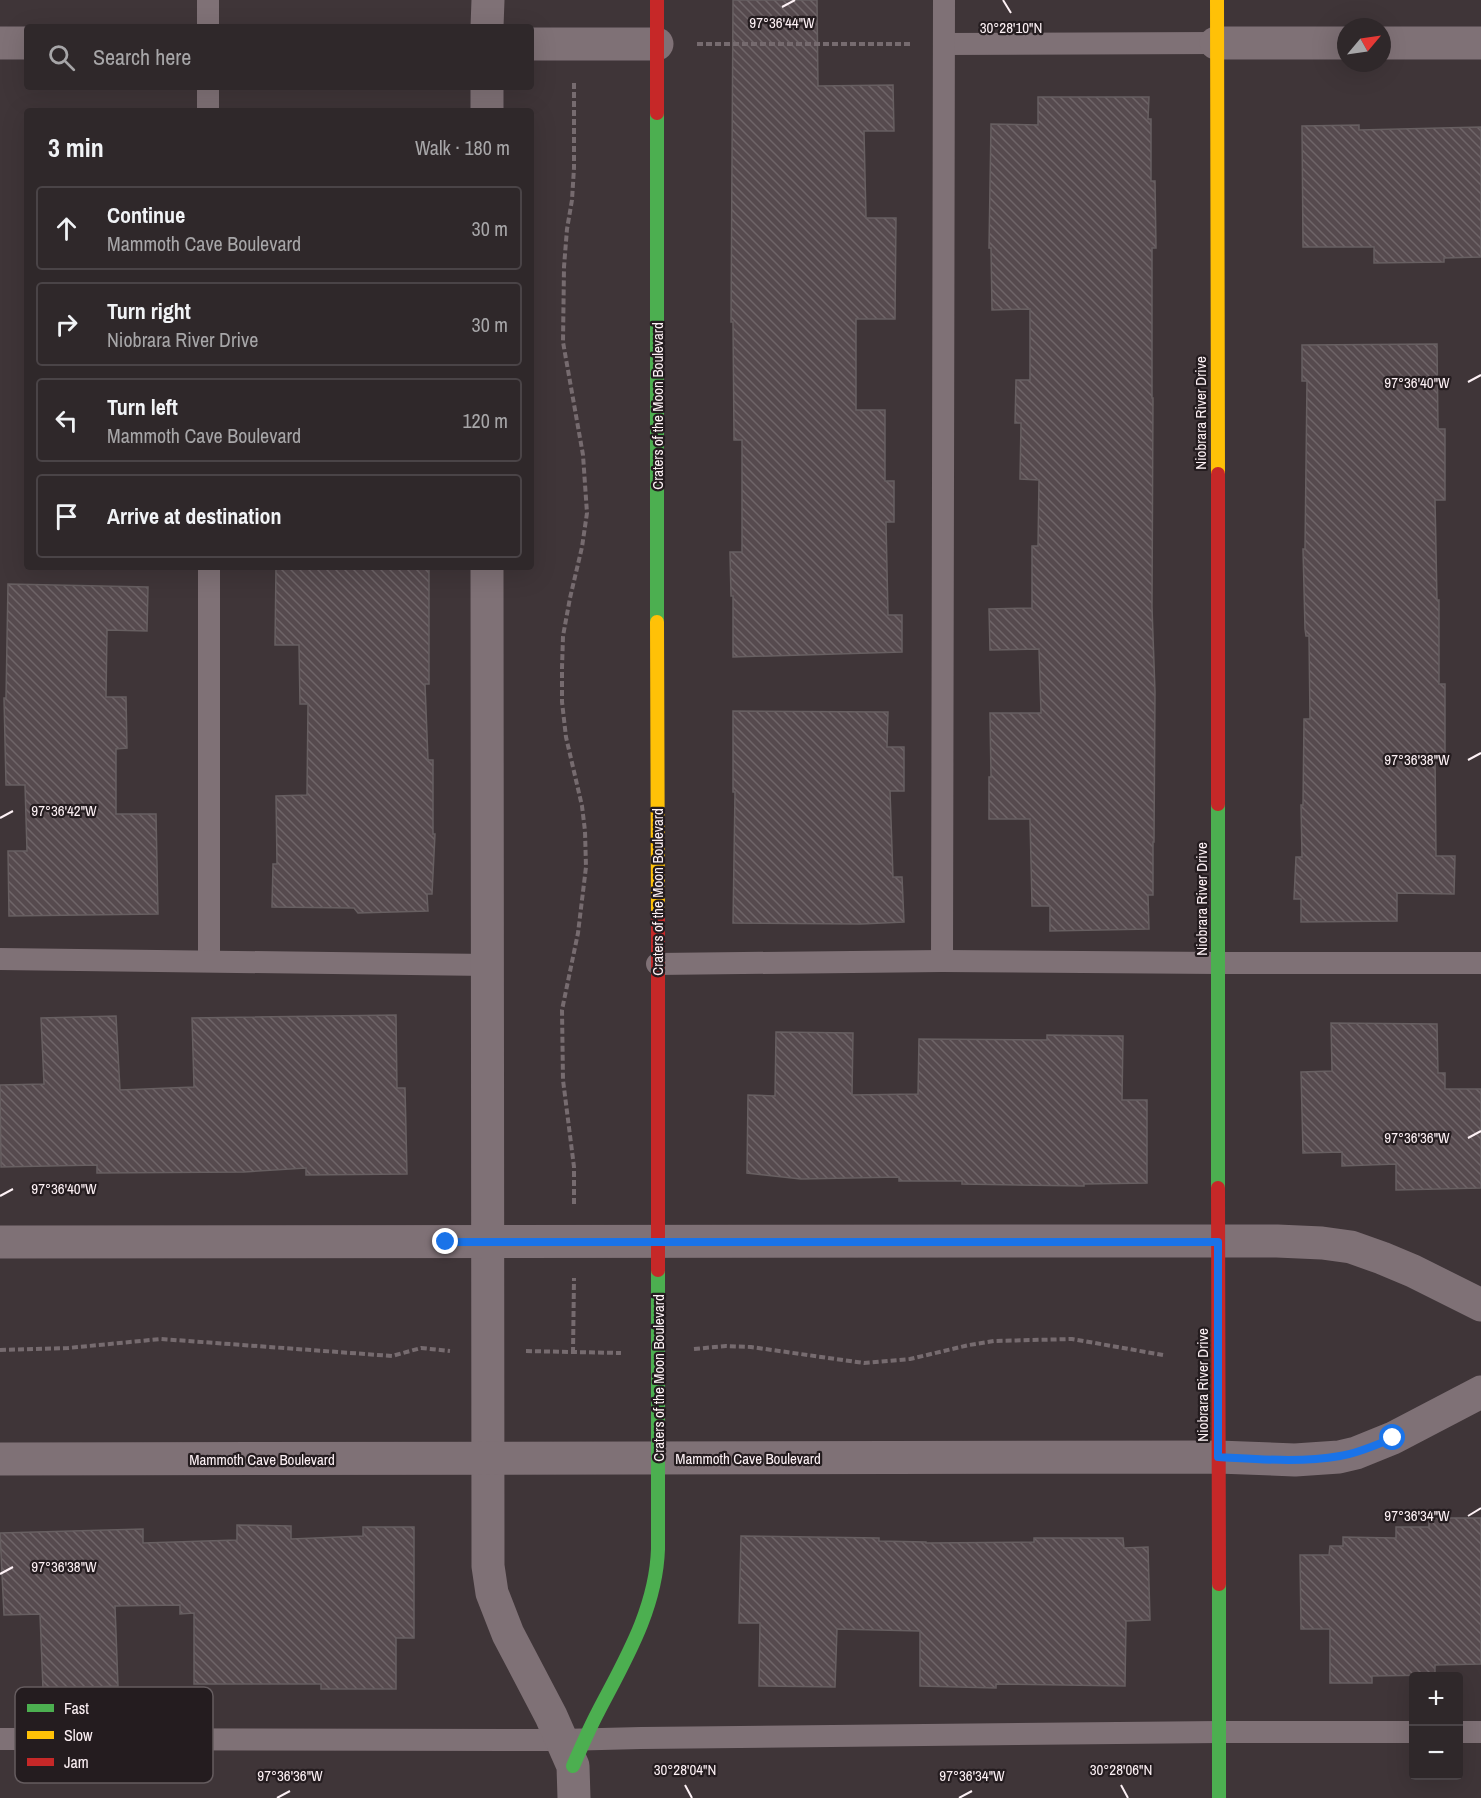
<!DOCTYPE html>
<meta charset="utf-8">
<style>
body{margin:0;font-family:"Archivo Narrow",sans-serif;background:#3b3436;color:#f1f3f6}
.controls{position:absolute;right:18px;bottom:18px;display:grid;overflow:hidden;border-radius:6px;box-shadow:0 6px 24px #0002}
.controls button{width:54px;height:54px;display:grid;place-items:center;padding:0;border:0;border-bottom:2px solid #4a4447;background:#2f282a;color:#f1f3f6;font:30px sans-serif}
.compass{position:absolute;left:1337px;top:18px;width:54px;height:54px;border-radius:50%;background:#2f282a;box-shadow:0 6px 24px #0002;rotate:61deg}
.stop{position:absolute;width:18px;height:18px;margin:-14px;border:4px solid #1a73e8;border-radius:50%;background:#fff}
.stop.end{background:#1a73e8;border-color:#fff;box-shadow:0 2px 6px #0008}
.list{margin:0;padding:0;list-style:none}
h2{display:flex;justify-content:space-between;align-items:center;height:78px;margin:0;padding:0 24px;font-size:26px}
h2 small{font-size:20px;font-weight:400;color:#a7a6a8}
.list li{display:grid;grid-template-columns:39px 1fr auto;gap:18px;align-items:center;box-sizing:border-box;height:84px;margin:0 12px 12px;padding:0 12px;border:2px solid #4a4447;border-radius:6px}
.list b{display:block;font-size:22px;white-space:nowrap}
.list p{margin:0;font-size:20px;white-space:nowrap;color:#a7a6a8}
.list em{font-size:20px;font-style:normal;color:#a7a6a8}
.icon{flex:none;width:33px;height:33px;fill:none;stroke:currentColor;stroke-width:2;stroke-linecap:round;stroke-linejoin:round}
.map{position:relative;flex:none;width:1481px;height:1798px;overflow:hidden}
.search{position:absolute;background:#2f282a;box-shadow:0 6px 24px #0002;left:24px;top:24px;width:510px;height:66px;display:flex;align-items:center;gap:15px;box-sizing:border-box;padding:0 21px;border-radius:6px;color:#a7a6a8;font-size:22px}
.panel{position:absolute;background:#2f282a;box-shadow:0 6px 24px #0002;left:24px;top:108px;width:510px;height:462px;border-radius:6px}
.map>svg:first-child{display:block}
.building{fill:url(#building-back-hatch);stroke:#675f61;stroke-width:1.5}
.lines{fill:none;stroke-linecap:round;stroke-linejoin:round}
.path{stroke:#766b6f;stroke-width:4;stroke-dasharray:6 3;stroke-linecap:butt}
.lane{stroke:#7f7176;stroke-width:22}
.street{stroke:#7f7176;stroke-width:33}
.fast{stroke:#4caf50;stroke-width:14}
.slow{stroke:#ffc107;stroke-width:14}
.jam{stroke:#c62828;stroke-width:14}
.route{stroke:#1a73e8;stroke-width:8}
.ticks{fill:none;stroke:#fdf1f5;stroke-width:2}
.labels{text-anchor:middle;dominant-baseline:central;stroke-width:4.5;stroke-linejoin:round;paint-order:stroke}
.street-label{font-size:15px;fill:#fdf1f5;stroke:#241c1f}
.key{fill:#241c1f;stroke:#655c5f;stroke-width:1.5}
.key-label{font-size:16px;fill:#fdf1f5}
.ticks-label{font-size:15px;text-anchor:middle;fill:#fdf1f5;stroke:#241c1f;stroke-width:4.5;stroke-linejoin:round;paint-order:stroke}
</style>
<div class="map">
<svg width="1481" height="1798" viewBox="0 0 1481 1798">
<defs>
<pattern id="building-back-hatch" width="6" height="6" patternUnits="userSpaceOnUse" patternTransform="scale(1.5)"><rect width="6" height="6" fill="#564a4e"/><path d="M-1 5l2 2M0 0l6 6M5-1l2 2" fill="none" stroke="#6f6568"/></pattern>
</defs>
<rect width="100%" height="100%" fill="#3f3538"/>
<g class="building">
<path d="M733,0h84l1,86 75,-1 1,46h-30l2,87h30l-1,101h-39v91h29v71h9v41h-8l2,93h14v37l-169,5v-61h-2l-1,-44h12v-112h-8l-1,-118h-2z"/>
<path d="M1038,97h111l-1,22h3v62h4l1,67h-4v150h1l-1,209 3,85 -1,150h-1v53h-5l1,34 -99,2v-25h-18l-2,-87h-41v-42h2l-1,-64h51l-2,-64 -49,1 -1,-41 43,-1v-62h6l1,-66 -19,-1 1,-56h-6l1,-43h14v-71l-38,1 -1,-62h-2l2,-124 47,1z"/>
<path d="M1359,125v5l122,-3v130l-37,1v4l-70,1v-16h-71l-1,-121z"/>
<path d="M1437,344l1,85h7v71h-10l2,100h2v84h6v70h-10l1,102h19l-1,38 -57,-1v28l-96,1v-23h-7l2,-42h6l-1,-52h2l1,-86h6l-1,-83h-3l-1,-7 -2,-80h2l2,-168h-5v-36z"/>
<path d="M276,567h153v117h-4l3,76h5v74h2l-3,60h-5l1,17 -70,2 -4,-5 -82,-1 1,-43h4l-1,-68 31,-1 1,-91h-8l-1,-59h-24z"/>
<path d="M8,584l140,3 -1,44 -40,-1 -1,67h20l1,51 -11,1v65h40l2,100 -149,2 -1,-65h19l-2,-66h-19l-2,-87h2z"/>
<path d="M733,711l155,1 -1,35h17v44h-14l3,86h9l2,45 -43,2 -128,-1 2,-131h-2z"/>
<path d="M396,1015l1,73h8l2,86 -101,1v-7l-62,4 -147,1v-8l-96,2 -1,-82 44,-1 -3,-66 75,-2 4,74 74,-3 -2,-69z"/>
<path d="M1331,1023l106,1 1,49h7v16h36v99l-85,2v-26l-54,2v-14l-39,1 -2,-81 31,-1z"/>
<path d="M776,1032l77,1 -1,62 66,-1 1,-55 128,1v-5l76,1 -1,64h25v83l-63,1v2l-122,-2v-3h-63v-4l-98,2 -54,-6 1,-78 27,1z"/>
<path d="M1429,1518h52v146l-46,1v10l-63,1v7h-42v-54h-29l-1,-74h29l1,-9h13v-9l53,1v-11h33z"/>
<path d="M237,1525l54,1v13l72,-3v-9h51v111h-18v51h-75v-5h-127v-71l-14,1v-9l-65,1 3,80 -75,3 -3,-75 -36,1 -4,-82 143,-4v14l94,-3z"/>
<path d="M741,1536l138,2v3l47,1v1l108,-1v-4h89l1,10 24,-1 2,73 -24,1 -1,65 -129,-2v4l-76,-2v-55l-83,-2 -2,58 -76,-1 1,-63h-21z"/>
</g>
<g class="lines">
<g class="path">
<path d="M697,44h214"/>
<path d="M574,1204v-37l-11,-87 -1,-70 16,-77 8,-66 -1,-36 -3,-25 -16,-69 -4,-35v-34l1,-32 7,-38 12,-51 5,-34 -4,-58 -20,-113 1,-75 3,-38 5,-29 2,-32v-86"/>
<path d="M694,1349l32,-3 25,1 113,16 46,-4 59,-14 25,-4 78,-2 91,16"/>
<path d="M0,1350l68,-2 93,-9 231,17 29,-8 29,3"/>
<path d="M526,1351l95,2"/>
<path d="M573,1353l1,-75"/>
</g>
<g class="lane">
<path d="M208,0v27"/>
<path d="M945,44l271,-1"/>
<path d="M208,87v24"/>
<path d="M209,567v394"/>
<path d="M0,959l488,6"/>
<path d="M942,961l2,-961"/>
<path d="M657,964l285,-3 275,2h264"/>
<path d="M1458,1732h23"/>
<path d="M0,1739l562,1 79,-2 578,-6h195"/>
</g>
<g class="street">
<path d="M487,27l1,-27"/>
<path d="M0,43h27"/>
<path d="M1216,43h130"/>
<path d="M1382,43h99"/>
<path d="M531,44h126"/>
<path d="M487,87v24"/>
<path d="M487,567l1,999 4,27 16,41 43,82 22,50 1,32"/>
<path d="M0,1242l1161,-1h116l45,2 29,4 31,11 31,13 68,34"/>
<path d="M0,1459l1218,-2 77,3 44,-3 17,-4 37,-15 88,-46"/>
</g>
<g class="fast">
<path d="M657,113v509"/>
<path d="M1218,804v384"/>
<path d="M1219,1584v214"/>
<path d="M573,1766c8,-18 16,-37 25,-54 27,-52 58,-103 60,-163v-279"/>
</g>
<g class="slow">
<path d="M1217,0l1,474"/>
<path d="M657,622l1,295"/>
</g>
<g class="jam">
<path d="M657,0v113"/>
<path d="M1218,474v330"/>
<path d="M658,917v353"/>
<path d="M1218,1188l1,396"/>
</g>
</g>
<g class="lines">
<path class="route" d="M446,1242h772v215c40,2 82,6 122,-1 19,-3 36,-11 53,-18"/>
</g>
<path class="ticks" d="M1003,0l8,13M782,7l13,-7M1468,382l13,-7M1468,760l13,-7M0,818l13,-7M1468,1138l13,-7M0,1196l13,-7M1468,1516l13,-8M0,1574l13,-7M685,1785l7,13M1121,1785l7,13M277,1798l13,-7M959,1798l13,-7"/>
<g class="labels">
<g class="street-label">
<text transform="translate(657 406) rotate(-90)">Craters of the Moon Boulevard</text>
<text transform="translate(1200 413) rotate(-90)">Niobrara River Drive</text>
<text transform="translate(657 892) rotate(-90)">Craters of the Moon Boulevard</text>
<text transform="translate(1201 899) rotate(-90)">Niobrara River Drive</text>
<text transform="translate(658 1378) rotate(-90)">Craters of the Moon Boulevard</text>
<text transform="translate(1202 1385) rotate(-90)">Niobrara River Drive</text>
<text x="748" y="1458">Mammoth Cave Boulevard</text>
<text x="262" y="1459">Mammoth Cave Boulevard</text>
</g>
</g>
<rect x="15" y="1687" width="198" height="96" rx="9" class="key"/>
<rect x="27" y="1704" width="27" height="8" fill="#4caf50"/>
<rect x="27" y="1731" width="27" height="8" fill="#ffc107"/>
<rect x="27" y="1758" width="27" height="8" fill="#c62828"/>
<g class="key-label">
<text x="64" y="1714">Fast</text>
<text x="64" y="1741">Slow</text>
<text x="64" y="1768">Jam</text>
</g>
<g class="ticks-label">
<text x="782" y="28">97°36'44"W</text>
<text x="1011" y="33">30°28'10"N</text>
<text x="1417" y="388">97°36'40"W</text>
<text x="1417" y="765">97°36'38"W</text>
<text x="64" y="816">97°36'42"W</text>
<text x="1417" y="1143">97°36'36"W</text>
<text x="64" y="1194">97°36'40"W</text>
<text x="1417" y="1521">97°36'34"W</text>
<text x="64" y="1572">97°36'38"W</text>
<text x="685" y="1775">30°28'04"N</text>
<text x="1121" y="1775">30°28'06"N</text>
<text x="290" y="1781">97°36'36"W</text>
<text x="972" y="1781">97°36'34"W</text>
</g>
</svg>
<div class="controls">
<button>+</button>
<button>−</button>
</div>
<svg class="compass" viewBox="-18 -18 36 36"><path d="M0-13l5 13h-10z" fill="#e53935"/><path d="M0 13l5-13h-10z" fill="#a7a6a8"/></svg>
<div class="stop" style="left:1393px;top:1438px"></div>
<div class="stop end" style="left:446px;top:1242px"></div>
<div class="search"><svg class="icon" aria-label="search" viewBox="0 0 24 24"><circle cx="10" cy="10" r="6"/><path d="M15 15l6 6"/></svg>Search here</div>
<section class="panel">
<h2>3 min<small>Walk · 180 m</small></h2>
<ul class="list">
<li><svg class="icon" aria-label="ahead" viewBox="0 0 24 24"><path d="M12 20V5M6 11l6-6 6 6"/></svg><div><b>Continue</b><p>Mammoth Cave Boulevard</p></div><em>30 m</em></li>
<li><svg class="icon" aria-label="right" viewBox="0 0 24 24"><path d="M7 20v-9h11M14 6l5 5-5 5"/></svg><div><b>Turn right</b><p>Niobrara River Drive</p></div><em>30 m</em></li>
<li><svg class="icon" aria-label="left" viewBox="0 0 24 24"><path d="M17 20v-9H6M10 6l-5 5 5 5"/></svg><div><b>Turn left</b><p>Mammoth Cave Boulevard</p></div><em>120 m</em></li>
<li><svg class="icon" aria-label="arrive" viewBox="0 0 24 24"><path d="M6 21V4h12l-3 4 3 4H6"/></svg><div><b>Arrive at destination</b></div></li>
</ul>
</section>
</div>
